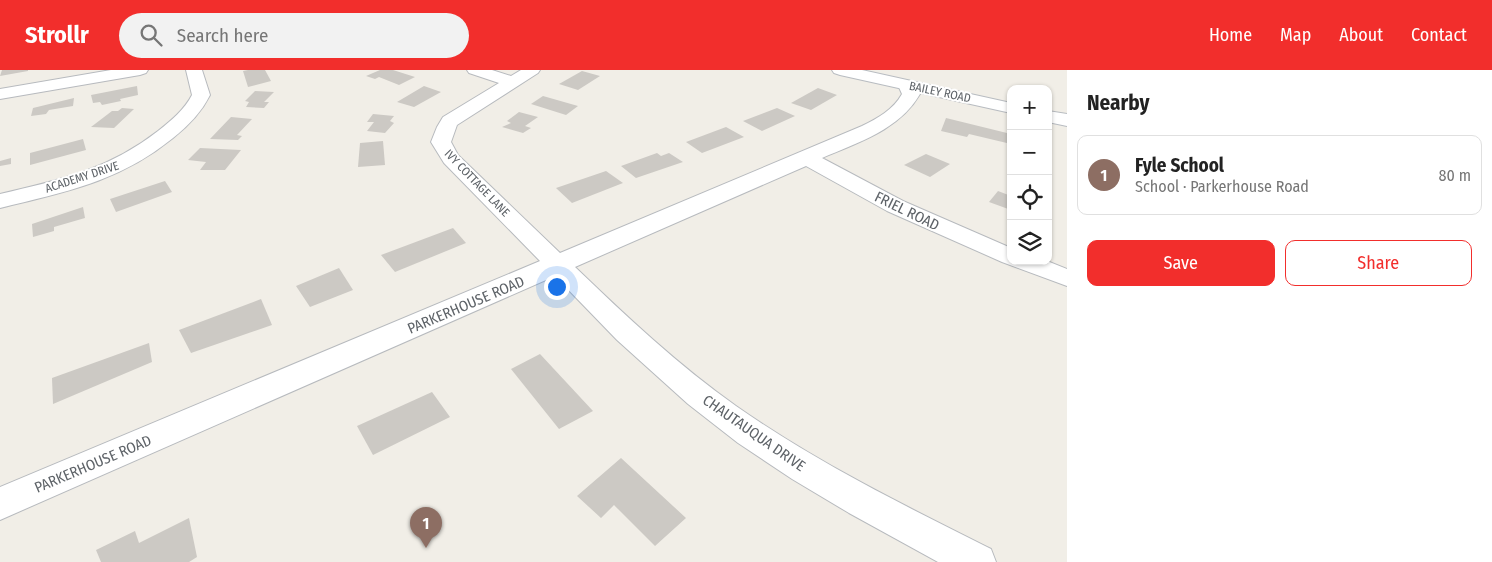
<!DOCTYPE html>
<meta charset="utf-8">
<style>
body{margin:0;font-family:"Fira Sans Condensed",sans-serif;background:#f2f2f2;color:#222}
.controls{position:absolute;right:15px;top:15px;display:grid;overflow:hidden;border-radius:10px;box-shadow:0 1px 4px #0004}
.controls button{width:45px;height:45px;display:grid;place-items:center;padding:0;border:0;border-bottom:1px solid #e0e0e0;background:#fff;color:#222;font:25px sans-serif}
.you{position:absolute;left:556px;top:216px;width:18px;height:18px;margin:-12px;border:4px solid #fff;border-radius:50%;background:#1a73e8;box-shadow:0 0 0 8px #1a73e833}
.badge{display:grid;place-items:center;width:32px;height:32px;border-radius:50%;background:#f22e2c;color:#fff;font-size:16px;font-weight:700}
.pin{position:absolute;translate:-50% -41px;filter:drop-shadow(0 1px 2px #0008)}
.pin::after{content:'';position:absolute;top:26px;width:18px;height:15px;background:inherit;clip-path:polygon(0 0,100% 0,50% 100%)}
.list{margin:0;padding:0;list-style:none}
h2{display:flex;justify-content:space-between;align-items:center;height:65px;margin:0;padding:0 20px;font-size:21px}
h2 small{font-size:16px;font-weight:400;color:#767676}
.list li{display:grid;grid-template-columns:32px 1fr auto;gap:15px;align-items:center;box-sizing:border-box;height:80px;margin:0 10px 10px;padding:0 10px;border:1px solid #e0e0e0;border-radius:10px}
.list b{display:block;font-size:19px;white-space:nowrap}
.list p{margin:0;font-size:16px;white-space:nowrap;color:#767676}
.list em{font-size:16px;font-style:normal;color:#767676}
.actions{display:flex;gap:10px;padding:15px 20px}
.actions a{flex:1;padding:11px 0;border:1px solid #f22e2c;border-radius:10px;text-align:center;font-size:18px;color:#f22e2c}
.actions .main{background:#f22e2c;color:#fff}
.icon{flex:none;width:28px;height:28px;fill:none;stroke:currentColor;stroke-width:2;stroke-linecap:round;stroke-linejoin:round}
.map{position:relative;flex:none;width:1067px;height:492px;overflow:hidden}
header{display:flex;align-items:center;gap:30px;box-sizing:border-box;height:70px;padding:0 25px;background:#f22e2c;color:#fff}
header strong{font-size:24px}
nav{display:flex;gap:28px;margin-inline-start:auto;font-size:18px}
.search{width:350px;height:45px;background:#f2f2f2;display:flex;align-items:center;gap:12px;box-sizing:border-box;padding:0 18px;border-radius:28px;color:#767676;font-size:19px}
main{display:flex}
aside{flex:1;background:#fff}
.map>svg:first-child{display:block}
.building{fill:#ccc9c4}
.lines{fill:none;stroke-linecap:round;stroke-linejoin:round}
.street-casing{stroke:#b7babe;stroke-width:2}
.secondary-casing{stroke:#b8bcc1;stroke-width:2}
.street{fill:#fff;fill-rule:evenodd}
.secondary{fill:#fff;fill-rule:evenodd}
.labels{text-anchor:middle;dominant-baseline:central;stroke-width:4;stroke-linejoin:round;paint-order:stroke}
.far-street-label{font-size:12px;fill:#5e6368;stroke:#fff}
.street-label{font-size:15px;fill:#5e6368;stroke:#fff}
</style>
<header>
<strong>Strollr</strong>
<div class="search"><svg class="icon" aria-label="search" viewBox="0 0 24 24"><circle cx="10" cy="10" r="6"/><path d="M15 15l6 6"/></svg>Search here</div>
<nav><a>Home</a><a>Map</a><a>About</a><a>Contact</a></nav>
</header>
<main>
<div class="map">
<svg width="1067" height="492" viewBox="0 0 1067 492">
<rect width="100%" height="100%" fill="#f1eee7"/>
<g class="building">
<path d="M2,0h26v1l-28,5z"/>
<path d="M248,0h17l6,11 -23,6 -5,-16z"/>
<path d="M380,0h13l22,7 -16,8 -20,-8 -4,2 -9,-3z"/>
<path d="M582,1l18,5 -22,14 -19,-6z"/>
<path d="M137,16l1,9 -18,4 1,2 -19,4 -2,-3 -7,1 -2,-8z"/>
<path d="M424,16l17,6 -27,15 -17,-5z"/>
<path d="M818,18l19,7 -26,15 -20,-7z"/>
<path d="M255,21l19,1 -10,10h5l-5,6 -18,-1 3,-5 -4,-1z"/>
<path d="M543,26l35,10 -12,9 -35,-11z"/>
<path d="M74,28l-1,8 -24,4 -3,4 -15,2 2,-8z"/>
<path d="M122,38l12,1 -20,19 -23,-1 21,-16h6z"/>
<path d="M777,38l18,8 -33,15 -19,-10z"/>
<path d="M519,42l19,5 -13,9 6,2 -8,5 -21,-6 9,-4 -4,-2z"/>
<path d="M373,44l21,2 -4,5 4,2 -9,10 -18,-2 7,-9h-7z"/>
<path d="M231,47l21,2 -15,16 5,1 -4,4 -28,-1z"/>
<path d="M946,48l65,16v10l-42,-10 -2,3 -26,-6z"/>
<path d="M726,57l18,10 -42,16 -16,-11z"/>
<path d="M83,69l3,11 -56,15v-12z"/>
<path d="M383,71l2,24 -27,2 2,-24z"/>
<path d="M200,78l41,2 -16,20h-25l6,-8 -18,-2z"/>
<path d="M657,83l4,3 8,-3 14,9 -47,16 -15,-12z"/>
<path d="M926,84l24,10 -20,13 -26,-12z"/>
<path d="M11,88v6l-11,2v-5z"/>
<path d="M606,101l17,12 -51,20 -16,-15z"/>
<path d="M165,111l7,11 -56,20 -6,-13z"/>
<path d="M998,121l13,5v14l-22,-8z"/>
<path d="M83,137l2,11 -31,9v4l-21,6 -1,-13z"/>
<path d="M453,158l13,15 -71,29 -14,-17z"/>
<path d="M339,198l14,22 -43,17 -14,-21z"/>
<path d="M261,229l11,26 -81,28 -12,-23z"/>
<path d="M149,273l3,19 -99,42 -1,-26z"/>
<path d="M540,284l53,57 -34,18 -48,-60z"/>
<path d="M432,322l18,25 -77,38 -16,-29z"/>
<path d="M621,388l65,60 -31,28 -41,-41 -13,13 -24,-22z"/>
<path d="M189,448l8,39 -8,5h-88l-5,-12 39,-19 4,12z"/>
</g>
<g class="lines">
<g class="street-casing">
<g id="street">
<path d="M111,0h37l-2,3 -6,2 -140,24v-10z"/>
<path d="M186,0h16l8,25c-9,18 -22,31 -37,43 -54,44 -108,54 -173,70v-14c60,-14 108,-24 158,-63 14,-11 26,-21 34,-36z"/>
<path d="M467,0h25l19,6 10,-6h19l-2,3 -81,52 -6,17 7,13 102,98 302,-127c16,-8 31,-16 40,-32l-4,-9 2,-4h12l8,13c-21,36 -61,48 -98,64l81,43 108,47v13h36l20,8v17l-65,-24 -115,-51 -81,-45 -231,101c51,49 103,98 161,139 80,56 167,99 255,143l5,13h-58l-89,-49 -57,-34 -54,-36 -50,-39 -71,-64 -62,-64 -555,244v-33l540,-226 -96,-98 -13,-21 6,-15 6,-10 56,-34 -30,-10z"/>
</g>
</g>
<g class="secondary-casing">
<g id="secondary">
<path d="M832,0h30l149,33v10l-171,-38 -6,-2z"/>
<path d="M1048,41l19,3v12l-19,-4z"/>
</g>
</g>
<use href="#street" class="street"/>
<use href="#secondary" class="secondary"/>
</g>
<g class="labels">
<g class="far-street-label">
<text transform="translate(940 22) rotate(12)">BAILEY ROAD</text>
<text transform="translate(82 107) rotate(-18)">ACADEMY DRIVE</text>
<text transform="translate(477 113) rotate(46)">IVY COTTAGE LANE</text>
</g>
<g class="street-label">
<text transform="translate(907 141) rotate(26)">FRIEL ROAD</text>
<text transform="translate(466 235) rotate(-23)">PARKERHOUSE ROAD</text>
<text transform="translate(754 363) rotate(35)">CHAUTAUQUA DRIVE</text>
<text transform="translate(93 394) rotate(-23)">PARKERHOUSE ROAD</text>
</g>
</g>
</svg>
<div class="controls">
<button>+</button>
<button>−</button>
<button><svg class="icon" aria-label="locate" viewBox="0 0 24 24"><circle cx="12" cy="12" r="6"/><path d="M12 2v4M12 18v4M2 12h4M18 12h4"/></svg></button>
<button><svg class="icon" aria-label="layers" viewBox="0 0 24 24"><path d="M12 4l9 5-9 5-9-5zM3 14l9 5 9-5"/></svg></button>
</div>
<div class="you"></div>
<div class="pin badge" style="left:426px;top:478px;background:#8d6e63">1</div>
</div>
<aside>
<h2>Nearby<small></small></h2>
<ul class="list">
<li><span class="badge" style="background:#8d6e63">1</span><div><b>Fyle School</b><p>School · Parkerhouse Road</p></div><em>80 m</em></li>
</ul>
<div class="actions"><a class="main">Save</a><a>Share</a></div>
</aside>
</main>
